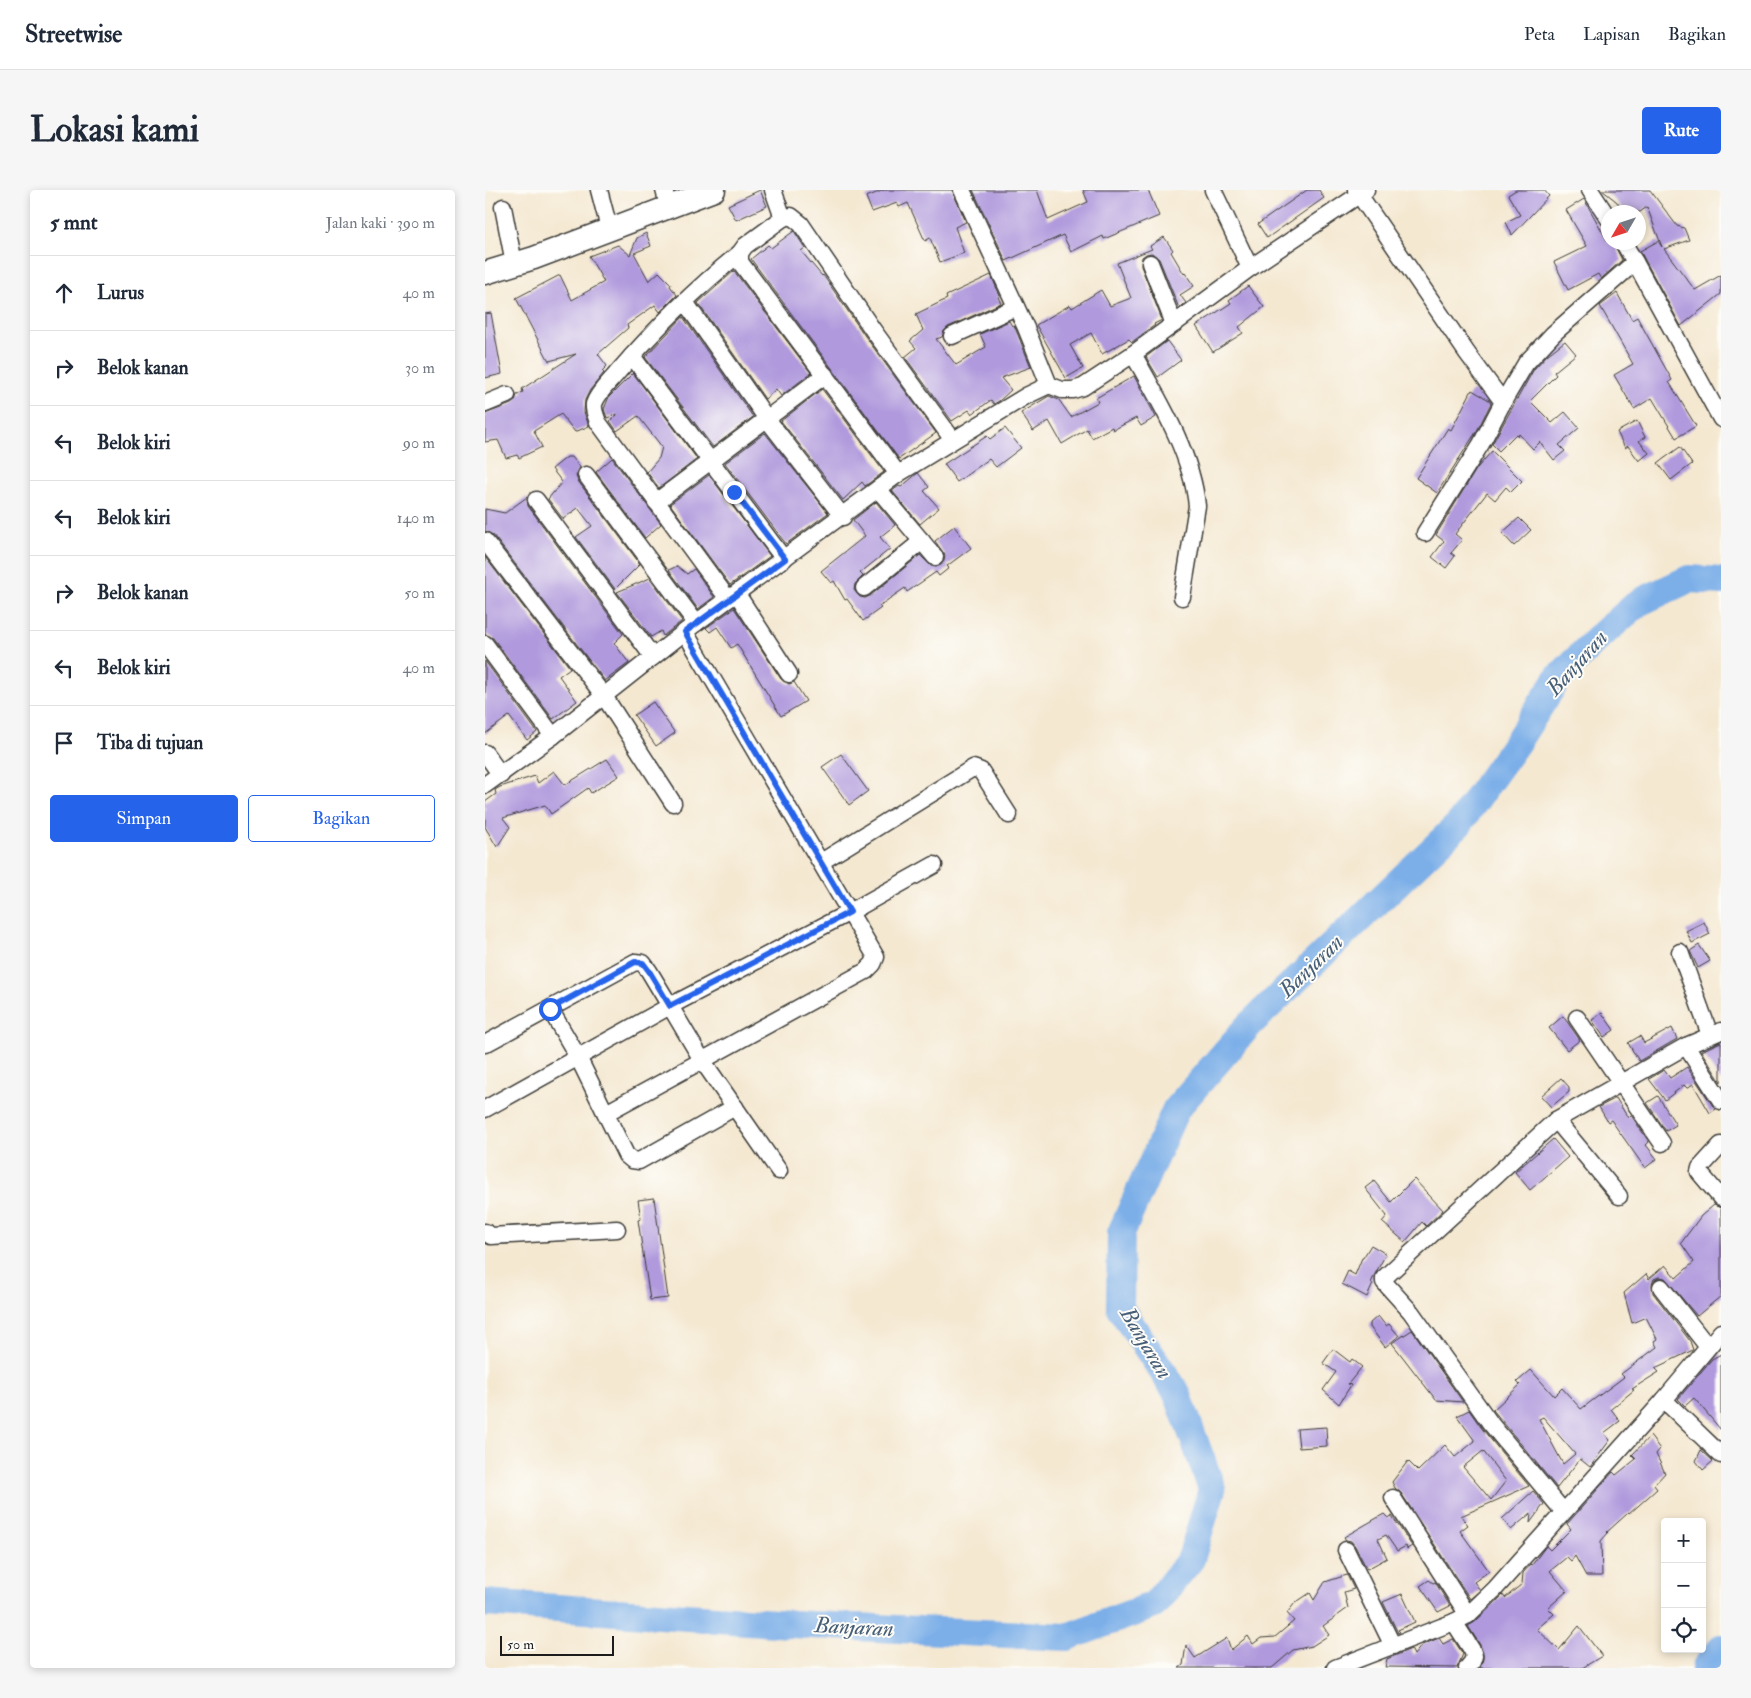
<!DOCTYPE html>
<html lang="id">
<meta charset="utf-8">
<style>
body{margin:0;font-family:"IM FELL Double Pica",serif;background:#f6f6f7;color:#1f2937}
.controls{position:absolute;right:15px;bottom:15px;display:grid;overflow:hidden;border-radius:5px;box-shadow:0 2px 8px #0003}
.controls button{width:45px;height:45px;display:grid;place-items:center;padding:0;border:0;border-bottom:1px solid #e0e1e3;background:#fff;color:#1f2937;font:25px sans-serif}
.compass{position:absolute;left:1116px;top:15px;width:45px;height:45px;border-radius:50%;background:#fff;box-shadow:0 2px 8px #0003;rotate:231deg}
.scale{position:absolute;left:15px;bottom:12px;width:114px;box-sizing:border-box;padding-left:5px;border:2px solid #1c1c1c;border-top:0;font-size:14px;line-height:18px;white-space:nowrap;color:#1c1c1c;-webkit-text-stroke:4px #fdfcf7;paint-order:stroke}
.stop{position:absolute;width:15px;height:15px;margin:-11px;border:4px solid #2563eb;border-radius:50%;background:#fff}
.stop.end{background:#2563eb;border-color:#fff;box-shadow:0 1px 5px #0008}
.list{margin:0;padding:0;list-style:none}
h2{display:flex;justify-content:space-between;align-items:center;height:65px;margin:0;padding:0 20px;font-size:21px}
h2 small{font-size:16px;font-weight:400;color:#747a83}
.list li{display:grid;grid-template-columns:32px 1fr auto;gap:15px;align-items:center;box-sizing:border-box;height:75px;padding:0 20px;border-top:1px solid #e0e1e3}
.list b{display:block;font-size:19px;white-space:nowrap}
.list em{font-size:16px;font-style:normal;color:#747a83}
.actions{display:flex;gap:10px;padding:15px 20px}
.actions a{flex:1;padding:11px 0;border:1px solid #2563eb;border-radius:5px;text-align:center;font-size:18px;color:#2563eb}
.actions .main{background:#2563eb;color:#fff}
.icon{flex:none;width:28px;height:28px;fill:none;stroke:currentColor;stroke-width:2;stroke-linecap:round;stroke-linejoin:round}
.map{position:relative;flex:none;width:1236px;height:1478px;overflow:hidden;border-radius:5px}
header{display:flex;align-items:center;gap:30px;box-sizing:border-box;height:70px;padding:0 25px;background:#fff;border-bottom:1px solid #e0e1e3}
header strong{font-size:24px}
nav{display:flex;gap:28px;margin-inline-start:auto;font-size:18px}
.intro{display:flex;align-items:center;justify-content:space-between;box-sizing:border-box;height:120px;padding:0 30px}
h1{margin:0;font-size:35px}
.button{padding:12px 22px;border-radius:5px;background:#2563eb;color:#fff;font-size:18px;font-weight:700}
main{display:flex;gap:30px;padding:0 30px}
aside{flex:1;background:#fff;border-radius:5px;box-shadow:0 2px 8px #0003}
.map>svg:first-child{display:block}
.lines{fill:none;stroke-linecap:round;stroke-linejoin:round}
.river{stroke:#7cafe8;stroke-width:28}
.building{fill:#b09add;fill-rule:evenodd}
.minor-casing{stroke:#3c3b37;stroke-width:19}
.highway-casing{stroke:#3c3b37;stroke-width:25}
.minor{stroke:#fff;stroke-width:16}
.highway{stroke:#fff;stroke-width:22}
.route{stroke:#2563eb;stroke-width:6}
.labels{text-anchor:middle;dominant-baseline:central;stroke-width:4;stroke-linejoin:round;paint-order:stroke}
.water-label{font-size:22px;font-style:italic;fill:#475e78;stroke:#fdfcf7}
</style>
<header>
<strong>Streetwise</strong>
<nav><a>Peta</a><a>Lapisan</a><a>Bagikan</a></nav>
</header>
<div class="intro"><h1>Lokasi kami</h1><a class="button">Rute</a></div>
<main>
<aside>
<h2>5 mnt<small>Jalan kaki · 390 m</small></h2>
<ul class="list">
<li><svg class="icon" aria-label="ahead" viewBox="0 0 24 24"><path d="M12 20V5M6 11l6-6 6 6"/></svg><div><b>Lurus</b></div><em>40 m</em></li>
<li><svg class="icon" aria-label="right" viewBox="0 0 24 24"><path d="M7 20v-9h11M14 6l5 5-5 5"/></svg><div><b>Belok kanan</b></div><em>30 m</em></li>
<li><svg class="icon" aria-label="left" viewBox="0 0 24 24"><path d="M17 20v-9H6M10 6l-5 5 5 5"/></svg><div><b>Belok kiri</b></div><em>90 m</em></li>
<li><svg class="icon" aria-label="left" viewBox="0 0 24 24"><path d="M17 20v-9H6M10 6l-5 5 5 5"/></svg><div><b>Belok kiri</b></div><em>140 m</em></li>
<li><svg class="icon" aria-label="right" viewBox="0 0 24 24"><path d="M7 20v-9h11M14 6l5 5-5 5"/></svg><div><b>Belok kanan</b></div><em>50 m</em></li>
<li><svg class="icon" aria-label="left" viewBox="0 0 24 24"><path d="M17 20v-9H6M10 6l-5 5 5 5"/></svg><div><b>Belok kiri</b></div><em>40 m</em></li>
<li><svg class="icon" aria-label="arrive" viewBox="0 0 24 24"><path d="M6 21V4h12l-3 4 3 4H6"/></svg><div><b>Tiba di tujuan</b></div></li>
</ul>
<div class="actions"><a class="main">Simpan</a><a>Bagikan</a></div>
</aside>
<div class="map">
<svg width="1236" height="1478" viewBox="0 0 1236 1478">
<rect width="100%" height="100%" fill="#fdfcf7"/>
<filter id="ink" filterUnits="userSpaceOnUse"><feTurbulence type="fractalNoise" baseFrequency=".02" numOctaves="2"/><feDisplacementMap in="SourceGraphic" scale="10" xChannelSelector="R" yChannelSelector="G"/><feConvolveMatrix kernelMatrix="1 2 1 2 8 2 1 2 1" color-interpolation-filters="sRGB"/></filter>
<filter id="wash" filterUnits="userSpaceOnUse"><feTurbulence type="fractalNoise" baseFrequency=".0096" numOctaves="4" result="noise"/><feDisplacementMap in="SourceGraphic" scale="20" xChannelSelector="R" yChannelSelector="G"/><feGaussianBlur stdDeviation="1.12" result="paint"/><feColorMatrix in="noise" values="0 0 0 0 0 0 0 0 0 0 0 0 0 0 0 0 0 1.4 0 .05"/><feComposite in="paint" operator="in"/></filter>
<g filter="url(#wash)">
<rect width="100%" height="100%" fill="#f4e8d1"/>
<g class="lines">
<g class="river">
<path d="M0,1413l305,21 277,13 87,-32 37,-46 21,-70 -35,-96 -57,-85 1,-75 55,-124 74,-85 209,-200 58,-82 41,-64 40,-40 40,-35 51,-24 32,2"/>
<path d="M1220,1478l16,-20"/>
</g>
</g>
<g id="blocks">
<g class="building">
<path d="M275,0l7,16 -31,14 -8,-15z"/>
<path d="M399,0h68l14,32 -11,5 9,26 -24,9 -10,-24 -5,3 -17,-38 -9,4 -2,-4 -25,9 -6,-15z"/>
<path d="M488,0h64l11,30 40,-18 -5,-12h65l11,26 -55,23 -1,-3 -32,16 -8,-17 -57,26z"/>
<path d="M822,0h12l5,8 -57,40 -9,-14z"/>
<path d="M1031,0h28l5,6 -37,39 -6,-13 14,-7 -12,-20z"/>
<path d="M1117,0h48l27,36 7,2 5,12 -25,9 31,41 26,-15v19l-40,32 -41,-75 18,-10 4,6 -15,-40 -7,5h-15l-9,-11z"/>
<path d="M1099,9l24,43h5l9,18 -21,19 -3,-5 -30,16 -14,-28 33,-16 -21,-36z"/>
<path d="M309,41l11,17 -4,3 21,25 1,-1 42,61 71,97 -37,26 -148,-200 17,-14 3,3z"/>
<path d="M161,43l5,13 -17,7 15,28 10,-9 12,12 -1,2 7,9 -17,17 -5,-7 -28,20 1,3 -30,26 9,12 -5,5 2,2 -14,17 -5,10 -1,12 5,14 -14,6 -14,-18 -27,17 8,16 -23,11 -2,-3 -11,3 -8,-18 -13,2v-28l26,-10 4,-3 2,-6 6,-3 -1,-3 54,-35 -27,7 -33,-63 44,-23 12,25 32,-18 -15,-26 29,-11 12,10 7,-17z"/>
<path d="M679,47l9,13 -2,2 13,22 1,-1 9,13 -14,9 6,8 -7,5 -20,-49 -7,-6 -6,1 -4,3 -1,9 21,54 -8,4 1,1 -23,17 -3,-3 -27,15 -11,-21 -21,12 13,23 -17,10 -30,-53 34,-20 2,3 29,-18 9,16 21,-8 -14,-35 35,-14 -2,-3z"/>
<path d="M249,81l77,102 -30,23 -5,-7 -11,10 -67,-96z"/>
<path d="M506,85l9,21 -2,1 3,6 -53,24 -4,4 -2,6 -6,2 20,26 30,-18 -6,-13 29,-13 3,5 2,-1 17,42 -30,11 10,12 -12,11 -5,3 -3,-4 -19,14 -3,-4 -17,11 -47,-64 11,-9 -6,-7 13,-11 -7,-16 31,-15 -1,-3z"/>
<path d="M763,96l16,21 -25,20 4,6 -30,19 -17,-26 35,-23 -2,-3z"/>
<path d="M1132,103l15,27 5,-3 35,63 -3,2 27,44 -20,12 -24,-40 -18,11 -20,-34 19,-11 -33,-58z"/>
<path d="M6,123l11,61 -17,4v-64z"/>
<path d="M198,127l70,100 -40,30 -68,-90z"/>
<path d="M682,151l14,19 -23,17 -12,-20z"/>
<path d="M1080,151l11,13 -22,18 2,3 -26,26 22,22 13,-11 14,16 -20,17 6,6 -11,9 -14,-18 -7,7 -14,-15 -1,2 -2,-2 -17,17 -7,-7 42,-75 13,-14z"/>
<path d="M148,183l64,86 -38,29 -12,-16 12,-14 3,-11 -24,-31 -21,15 -7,-10 7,-6v-1l-10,4 -3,-9 5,-12z"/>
<path d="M649,186l22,41 -15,9 -5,-8 -23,12 -1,-3 -20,11 -5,-9 -25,15 -13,-23 -16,10 -12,-18 28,-17 10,4 12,17 27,-15 -2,-4z"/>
<path d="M337,199l62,83 -19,14 -3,-4 -19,18 -62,-79z"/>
<path d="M987,200l17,10 2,3 -13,26 -41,64 -21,-15 32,-50 3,2z"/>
<path d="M1152,231l8,16 -6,4 10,12 -10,8 -11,-15 -3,2 -8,-16z"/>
<path d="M520,238l16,20 -25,19 -7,-8 -32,23 -13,-18 43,-28 3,3z"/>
<path d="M280,243l63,80 -42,31 -61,-81z"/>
<path d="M1195,257l12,17 -21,16 -13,-17z"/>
<path d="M1007,261l30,30 -11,11 -5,-5 -11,13 -8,-7 -32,41 7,6 -11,13 4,3 -9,12 -14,-11 12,-16 -8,-6 41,-67z"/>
<path d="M82,267h5l8,10 -4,9 2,5 62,83 -25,25 -39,-52 16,-11 -14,-18 -15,11 -15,-20 14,-17 -10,-13z"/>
<path d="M127,268l49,66 -16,14 -49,-66z"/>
<path d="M433,283l11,14 -5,4 15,17 -19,16 -28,-33 7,-5 2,1z"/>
<path d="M224,285l61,81 -40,29 -60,-81z"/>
<path d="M42,307l1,9 95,128 -9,9 15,20 -24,18 -112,-146 -8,-4v-22l20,4z"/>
<path d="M391,312l19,23 -15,12 10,12 -30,24 3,3 -8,8 -1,6 6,7 5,1 5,-2 50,-41 11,11 5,1 5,-2 3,-4 1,-6 -10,-14 19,-15 17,22 -24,18 2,2 -10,8 -3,-4 -29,20 -2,-4 -26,18 2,2 -18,13 -16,-22 -2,1 -11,-19 -3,2 -10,-12 44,-35 -12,-16z"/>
<path d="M1034,328l12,12 -17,16 -12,-13z"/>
<path d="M0,367l85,111 -11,8 18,25 -24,18 -60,-81 -8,-4z"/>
<path d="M192,376l10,8 7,-5 20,28 -16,12 -29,-39z"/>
<path d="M165,388l32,43 -19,15 -2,-5 -10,6 -34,-45z"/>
<path d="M249,418l47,71 8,5 5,-2 12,19 -25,15 -44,-72 -6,4 -14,-21 -7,5 -4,-4z"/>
<path d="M0,471l52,71 -10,8 -18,-24 -24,18z"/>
<path d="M168,512l22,31 -19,13 -22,-31z"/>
<path d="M356,564l27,37 -19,14 -27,-38z"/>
<path d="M122,569l12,17 -28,17 -3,-5 -37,26 -6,-9 -42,13 7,9 -13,20 -12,-20v-25l11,-8 -1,-4 5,-3 35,-11 3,7 16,-12 11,14z"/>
<path d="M1219,732l6,12 -18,9 -6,-12z"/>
<path d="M1214,755l11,16 -12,7 -8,-17z"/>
<path d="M1117,823l12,17 -10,7 -12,-17z"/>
<path d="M1078,826l17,24 -13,10 -18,-22z"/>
<path d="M1187,838l5,11 -38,22 -11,-18 12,-7 4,7z"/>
<path d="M1236,852v40l-20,-31z"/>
<path d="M1202,877l26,39 3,3 -6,4 -17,-29 -6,4 -3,-3 -19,15 -16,-21 15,-9 6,8z"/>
<path d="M1076,888l8,9v5l-18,15 -10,-11z"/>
<path d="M1173,906l18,29 -10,6 -19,-28z"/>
<path d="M1131,908l12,20 3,-3 18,27 -3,3 11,14 -12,9 -34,-48 -3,2 -9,-15z"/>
<path d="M1068,949l15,18 -38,33 -15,-18z"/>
<path d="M929,989l29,31 -17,16 -4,-4 -17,20 -23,-20 5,-6 -22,-28 9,-7 17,21z"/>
<path d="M169,1008l14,100 -18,2 -12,-80 3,-1 -3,-19z"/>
<path d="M1229,1015l7,3v88l-24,20 -32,-38 -6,-1 -5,2 -2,5 1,9 37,48 3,9 -38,18 4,4 -27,17 2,1 -23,19 9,12 -16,12 6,7 -20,27 -10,-8 -23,29 -64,-78 27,-25 -3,-3 14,-12 23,26 8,-8 19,21 43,-32 -3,-3 36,-27 -3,-6 3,-2 -11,-22 -14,6 -8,-30 22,-19 3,5 16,-14 11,13 18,-16 -13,-19 20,-27zM1058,1227l32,37 -12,10 -24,-45z"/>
<path d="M886,1055l15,9 -11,20 -4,9 2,1 -6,13 -25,-13 6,-13 7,4 7,-17h1z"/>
<path d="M893,1126l8,10 3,-2 10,12 -14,11 -15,-20v-4z"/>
<path d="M927,1140l51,72 -27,-2 -44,-57z"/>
<path d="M848,1159l17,13 2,-3 10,8 -14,17 3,1 -12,19 -16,-14 13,-18 -13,-9z"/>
<path d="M1236,1164v76l-27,-32 -9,8 -7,-7 34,-40z"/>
<path d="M984,1220l14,20 46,56 -68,30 7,9 -8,6 29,40 -15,11 6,8 -10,9 -69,-106 -6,-5 -3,-6 16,-21 10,10 27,-26 10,12 20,-16 -18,-25zM998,1261l23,30 -15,19 -28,-33z"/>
<path d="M841,1237l1,19 -28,2 -2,-19z"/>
<path d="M1165,1246l10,13 -4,5 9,19 -11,12 3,4 -28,25 -1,-1 -21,19 1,1 -7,8 1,35h-16l-11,-20 -4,5 -4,-4 -17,14 17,20 -19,17 6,6 -17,15 22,21 20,-24 23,30 -20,12h-102l3,-9v-6l-3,-8 -12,-19 7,-4 28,-27 2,3 17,-14 1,-11 8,-9 1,1 14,-19 4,4 21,-21 -4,-5 46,-52 3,3 20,-16 -4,-4z"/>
<path d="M1216,1260l12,11 -10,9 -7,-9z"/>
<path d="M1048,1301l11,13 -14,19 1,-10 -20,17 -9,-11z"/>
<path d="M899,1324l4,4 4,-2 20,30 -5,3 -1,-3 -9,5 -11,-16 -8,4 9,19 -20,11 -12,-23 -4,-5 -5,-1 -2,-3z"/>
<path d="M862,1385l7,14 -10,3 4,16 -25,18 6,9 -17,11 -19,4 -21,18h-93l4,-3 3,-20 9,13 32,-20 4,12 17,-14 5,8 8,-6 14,-1 19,-16 -7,-8 8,-10 15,-10 4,7 11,-18z"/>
<path d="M944,1390l4,3 2,-1 15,24 -12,6 -18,-26z"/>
<path d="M917,1404l13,28 -17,8 2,2 -2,1 -15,-31z"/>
<path d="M954,1448l4,6 10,-5 10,15 -6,14 -72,-1 2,-8 24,-10 3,6 8,-10z"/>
</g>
</g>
</g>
<g filter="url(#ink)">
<use href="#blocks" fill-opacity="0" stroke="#3c3b37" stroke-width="1"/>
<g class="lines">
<g class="minor-casing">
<g id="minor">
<path d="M114,0l10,38"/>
<path d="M179,0l5,18"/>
<path d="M288,0l10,28 -38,28 -5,7v9l158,212"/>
<path d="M728,0l37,78"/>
<path d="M871,0l111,163 36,49 -22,42 -56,89"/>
<path d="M1105,0l19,29"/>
<path d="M18,17l9,46 1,12"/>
<path d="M298,28l8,-2 10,8 72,106 80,110"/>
<path d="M1150,72l86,157"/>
<path d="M665,73l24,61"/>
<path d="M200,112l82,117 76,98"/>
<path d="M467,146l64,-29"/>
<path d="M648,164c26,46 59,100 64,152l-15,91"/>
<path d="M147,166l152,203"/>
<path d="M564,195l13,5h11l10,-3 50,-33 117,-86 116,-78"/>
<path d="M1018,212l23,-39 27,-29 82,-72 -12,-20"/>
<path d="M0,214l22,-9"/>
<path d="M101,285l110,148"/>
<path d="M393,299l57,68"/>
<path d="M51,310l117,157"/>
<path d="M171,312l169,-127"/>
<path d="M0,351l119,155 69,107"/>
<path d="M379,398l58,-47"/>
<path d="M252,404l52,80"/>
<path d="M243,409l-130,-177c-2,-6 -5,-12 -4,-18 4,-12 16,-22 23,-31 37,-43 78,-84 123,-120"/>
<path d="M0,454l68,92"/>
<path d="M0,563l16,22"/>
<path d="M0,595l68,-49 143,-113 202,-149 128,-78 23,-11 -23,-57 -64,-138"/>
<path d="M336,672l152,-94 8,3 28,44"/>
<path d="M1195,762l30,83"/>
<path d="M65,819l28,48 48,98 6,5 7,1 96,-54"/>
<path d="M1092,828l85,125"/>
<path d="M0,854l150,-82 8,1 6,8 21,35 -185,103"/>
<path d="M1201,856l35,55"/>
<path d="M121,923l260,-142 7,-7 3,-7 -191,-325"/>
<path d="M1071,930l63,76"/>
<path d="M1236,955l-21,23 -1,4 22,26"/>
<path d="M294,981l-77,-111 -32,-54 180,-94 84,-47"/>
<path d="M0,1042l6,4 126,-7"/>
<path d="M1176,1097l47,60"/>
<path d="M1179,1210l57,55"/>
<path d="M908,1308l75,117"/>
<path d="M1078,1321l-72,-87 -80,-112 -27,-30v-4l172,-158 130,-74 35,-15"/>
<path d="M861,1360l47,96"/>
<path d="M969,1432l18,28 2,6 -2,6 -5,6"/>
<path d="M850,1478l119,-46 14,-7 27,-26 169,-189 57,-68"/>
</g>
</g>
<g class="highway-casing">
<path id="highway" d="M0,83l49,-15 180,-68"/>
</g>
<use href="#minor" class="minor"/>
<use href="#highway" class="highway"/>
</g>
</g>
<g class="lines" filter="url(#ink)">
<path class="route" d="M65,819l85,-47 8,1 6,8 21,35 180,-94 -165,-280 100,-73 -51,-67"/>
</g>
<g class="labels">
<g class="water-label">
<text transform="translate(1092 473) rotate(-48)">Banjaran</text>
<text transform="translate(826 776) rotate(-44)">Banjaran</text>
<text transform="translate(661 1153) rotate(59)">Banjaran</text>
<text transform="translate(369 1437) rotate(3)">Banjaran</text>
</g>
</g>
</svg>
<div class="controls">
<button>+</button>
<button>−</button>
<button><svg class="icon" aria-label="locate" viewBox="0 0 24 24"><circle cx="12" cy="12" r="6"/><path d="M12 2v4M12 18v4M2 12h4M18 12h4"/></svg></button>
</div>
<svg class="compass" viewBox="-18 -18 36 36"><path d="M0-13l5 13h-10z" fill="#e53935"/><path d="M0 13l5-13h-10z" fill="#747a83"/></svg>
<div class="scale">50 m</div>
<div class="stop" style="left:65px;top:819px"></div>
<div class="stop end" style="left:249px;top:302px"></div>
</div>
</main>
